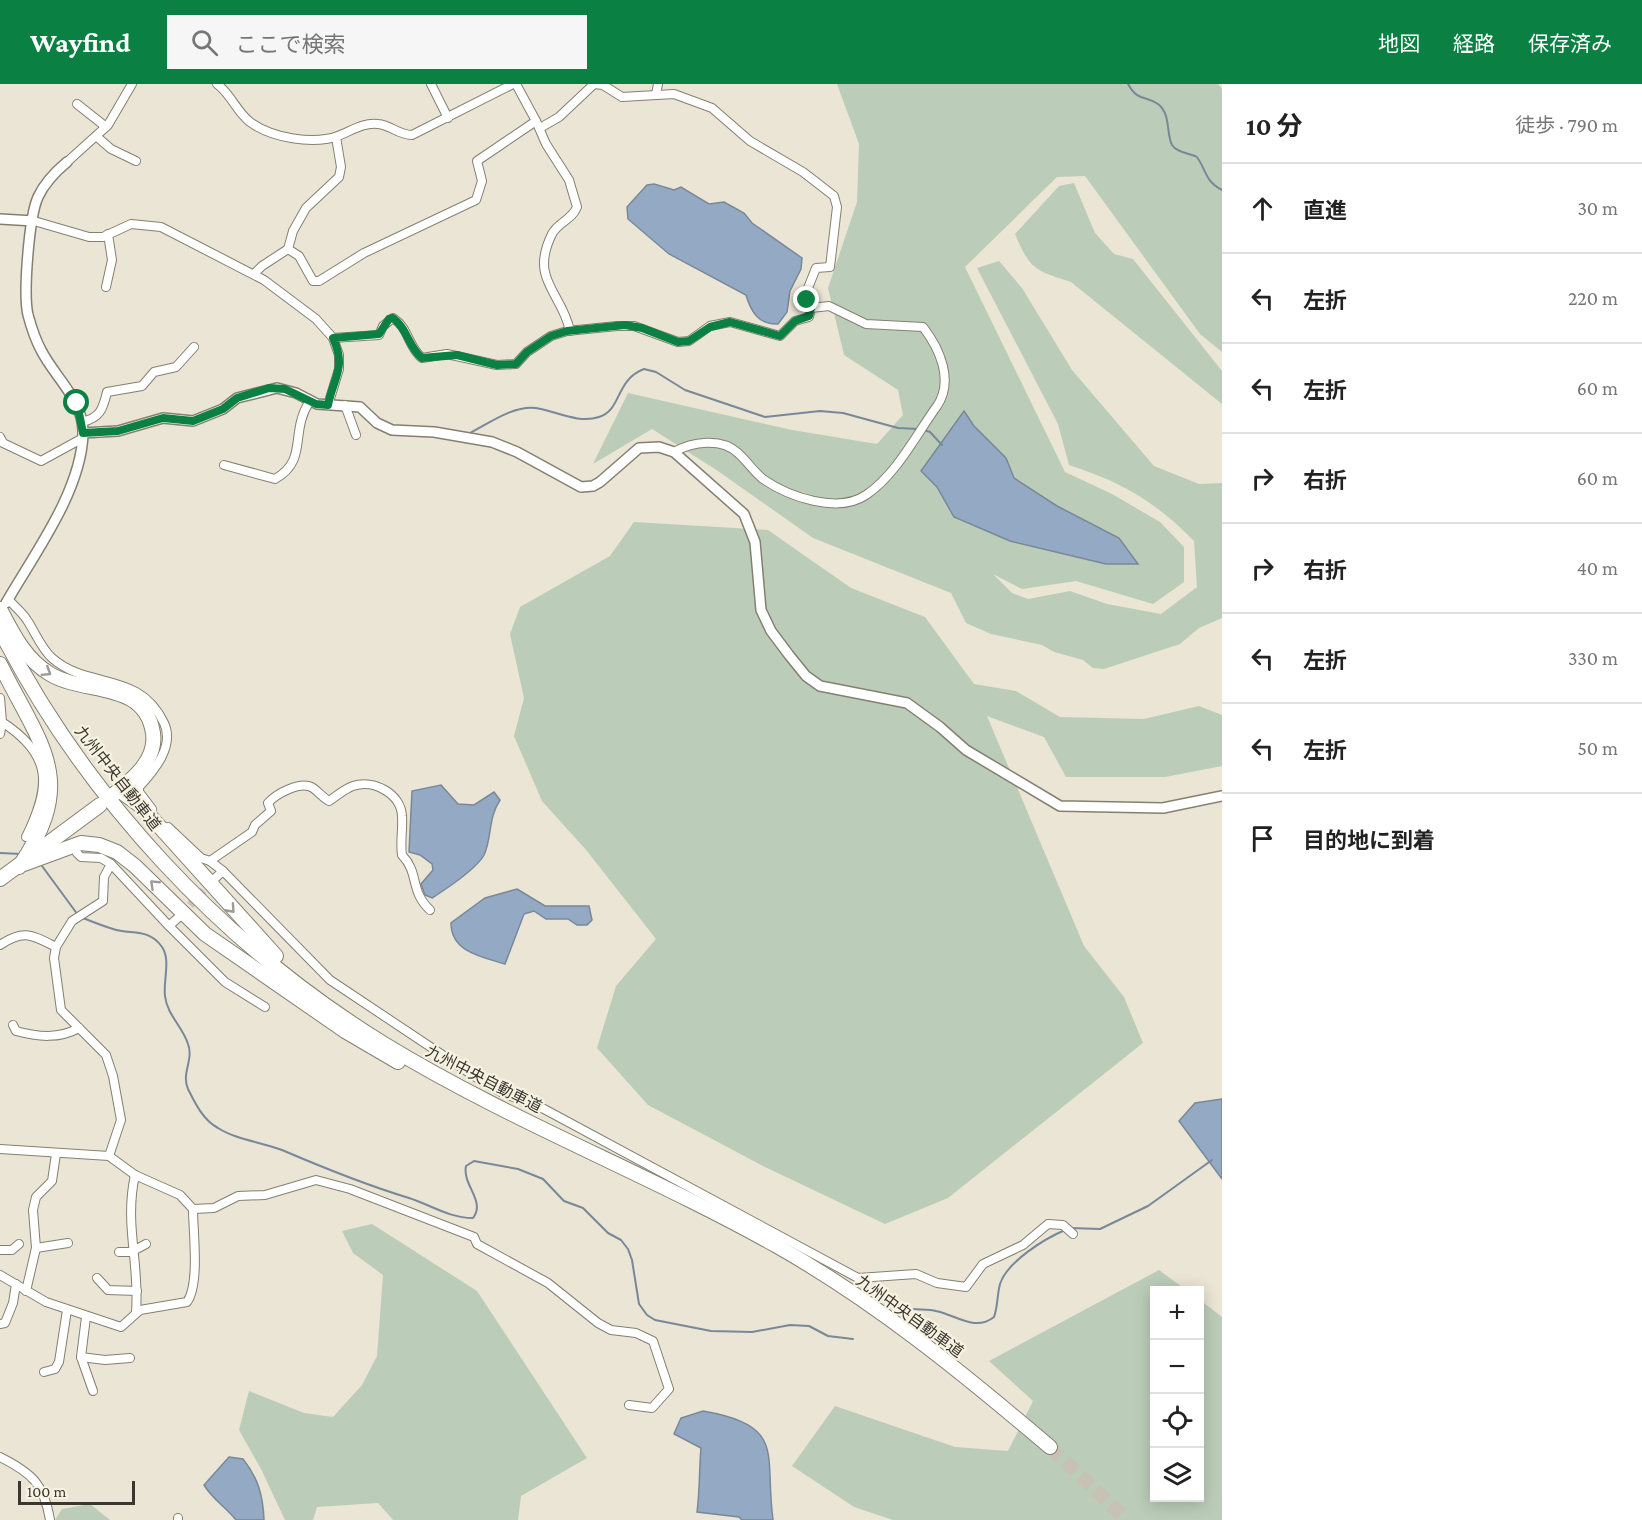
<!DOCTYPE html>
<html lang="ja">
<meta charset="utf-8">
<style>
body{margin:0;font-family:"Crimson Pro","Noto Sans JP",serif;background:#f6f6f6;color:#222}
.controls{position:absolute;right:18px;bottom:18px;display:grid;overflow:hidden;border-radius:0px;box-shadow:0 3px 15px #0003}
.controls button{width:54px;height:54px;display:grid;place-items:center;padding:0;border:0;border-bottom:2px solid #e0e0e0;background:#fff;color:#222;font:30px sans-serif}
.scale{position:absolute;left:18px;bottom:15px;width:117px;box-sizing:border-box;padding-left:6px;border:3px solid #393730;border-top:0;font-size:16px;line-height:21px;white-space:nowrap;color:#393730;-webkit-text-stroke:4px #f7f3e2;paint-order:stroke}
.stop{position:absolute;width:18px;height:18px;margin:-14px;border:4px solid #0b8043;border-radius:50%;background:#fff}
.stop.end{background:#0b8043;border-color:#fff;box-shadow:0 2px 6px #0008}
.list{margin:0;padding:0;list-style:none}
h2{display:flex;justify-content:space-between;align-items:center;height:78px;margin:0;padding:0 24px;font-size:26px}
h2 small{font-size:20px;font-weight:400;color:#767676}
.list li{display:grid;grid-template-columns:39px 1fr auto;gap:18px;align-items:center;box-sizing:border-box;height:90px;padding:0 24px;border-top:2px solid #e0e0e0}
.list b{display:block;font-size:22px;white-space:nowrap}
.list em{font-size:20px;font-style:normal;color:#767676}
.icon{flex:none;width:33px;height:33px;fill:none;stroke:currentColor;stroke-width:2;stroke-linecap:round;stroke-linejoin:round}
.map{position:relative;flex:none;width:1222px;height:1436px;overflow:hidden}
header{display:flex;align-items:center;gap:36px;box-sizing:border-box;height:84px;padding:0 30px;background:#0b8043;color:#fff}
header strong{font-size:28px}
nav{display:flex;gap:33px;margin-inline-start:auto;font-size:21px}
.search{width:420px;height:54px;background:#f6f6f6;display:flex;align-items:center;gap:15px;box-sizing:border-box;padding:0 21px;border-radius:0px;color:#767676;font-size:22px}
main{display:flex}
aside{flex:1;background:#fff}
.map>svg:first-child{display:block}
.green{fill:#bbcdb9}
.water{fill:#94aac4;stroke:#798898;stroke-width:1.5}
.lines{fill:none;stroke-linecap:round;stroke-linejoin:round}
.stream{stroke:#798898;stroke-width:2}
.minor-tunnel{stroke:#c7c2b4;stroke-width:8;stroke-dasharray:8 4;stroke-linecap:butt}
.motorway-tunnel{stroke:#c7c2b4;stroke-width:14;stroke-dasharray:14 7;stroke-linecap:butt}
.minor-casing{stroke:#848071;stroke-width:10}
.tertiary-casing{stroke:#848071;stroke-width:12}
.motorway-casing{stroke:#848071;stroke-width:16}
.minor{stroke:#fff;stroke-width:8}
.tertiary{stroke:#fff;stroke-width:9}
.motorway{stroke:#fff;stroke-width:14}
.oneway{stroke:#9c9b98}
.route{stroke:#0b8043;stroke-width:8}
.labels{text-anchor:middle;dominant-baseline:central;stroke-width:4.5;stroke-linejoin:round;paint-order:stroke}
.street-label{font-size:16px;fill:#393730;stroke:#f7f3e2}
</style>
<header>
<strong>Wayfind</strong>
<div class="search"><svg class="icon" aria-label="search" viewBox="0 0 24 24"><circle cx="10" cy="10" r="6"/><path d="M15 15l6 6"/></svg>ここで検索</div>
<nav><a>地図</a><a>経路</a><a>保存済み</a></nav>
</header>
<main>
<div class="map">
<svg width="1222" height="1436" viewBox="0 0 1222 1436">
<rect width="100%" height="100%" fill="#eae5d5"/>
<g class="green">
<path d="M837,0h381l4,5v263l-22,-18 -115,-158 -28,1 -92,90 100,205 47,22 48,28 24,25v35l-31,22 -77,-23 -54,8 -29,-15 19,19 16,6 42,-8 37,13 54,10 36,-27 -3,-46c-39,-40 -73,-59 -125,-76l-11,-41 -81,-156 22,-7 23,27 50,82 82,96 45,18 23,-1v135l-23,10 -19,16 -76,25 -11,-1 -10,-8 -29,-8 -12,-7 -51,-11 -25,-11 -15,-30 -138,-55 -95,-67 -66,-42 -59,35 35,-71 164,37 85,14 26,-29 -5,-25 -54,-35 -16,-67 29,-86 2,-58z"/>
<path d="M1074,99l21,50 19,21 19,5 89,112v33l-151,-122c-37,-12 -41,-13 -56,-48l44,-48z"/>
<path d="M634,438l134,8 83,58 74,29 49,67 42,7 44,26 84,2 55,-13 23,9v51l-57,11h-99l-22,-40 -57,-21 97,230 40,51 19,46 -195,155 -63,26 -120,-57 -117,-62 -51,-57 19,-62 40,-47 -69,-88 -45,-50 -28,-65 10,-38 -14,-64 10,-27 90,-51z"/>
<path d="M372,1140l105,67 110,167 -66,38 -3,24h-125l-15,-17 -61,4 -4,13h-28l-24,-51 -22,-39 10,-39 55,22 29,4 29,-32 15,-29 6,-81 -30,-22 -11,-22z"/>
<path d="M1159,1186l27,20h-32v208h46v-198l22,17v203h-329l-39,-13 -62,-41 43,-60 120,41 53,4 25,-50 -44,-40z"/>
<path d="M90,1420l20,16h-55l7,-11z"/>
</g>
<g class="water">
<path d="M654,100l20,6 7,-3 28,17 15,-2 20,11 8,10 50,35 -1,11 -11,22 -3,21 -9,12c-19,1 -27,-12 -32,-29l-77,-41 -41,-35 -1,-12 20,-22z"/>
<path d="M964,327l10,15 32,32 8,20 43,28 62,32 19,26h-32l-96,-23 -56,-24 -17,-30 -16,-16z"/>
<path d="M441,701l17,19 16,1 20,-13 6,8c-12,18 -8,38 -16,55 -8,15 -38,34 -52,43l-7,-3 -4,-11 12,-14 -1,-6 -12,-9 -11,-3 3,-61z"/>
<path d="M517,805l28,17h44l3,14 -5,5h-10l-9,-6h-22l-12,-8 -10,3 -19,50c-23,-7 -54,-12 -54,-41l34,-25z"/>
<path d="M1222,1015v80l-43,-58 16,-18z"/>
<path d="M703,1327c84,15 61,42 70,109h-31l-3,-3 -42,-5c3,-22 2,-42 4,-64l-27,-14 7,-16z"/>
<path d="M229,1373l14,2c15,19 20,36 21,61h-28c-10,-13 -23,-20 -32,-35z"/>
</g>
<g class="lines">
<g class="stream">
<path d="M1128,0c10,18 17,11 30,20 13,10 8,29 14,41 5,8 18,8 25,12 10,14 7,23 25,33"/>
<path d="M924,346l6,2 12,13"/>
<path d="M468,350c20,-10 45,-29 68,-26 20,3 42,16 63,9 23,-7 16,-37 45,-48l12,3 29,18 80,27 55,-6 23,2 55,15 20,1"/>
<path d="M0,769l21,1"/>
<path d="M42,782l36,49"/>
<path d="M83,834c10,4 20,8 30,11 18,6 36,-1 49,18 9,13 1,33 3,49 2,19 18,31 23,48 6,16 -7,29 0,45 7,14 15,31 30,39 19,12 43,14 64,22 42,18 84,35 127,48 22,7 40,20 64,20 13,-17 -11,-33 -7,-52l8,-5 44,8 25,10 21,22 19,7 25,25 13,7 7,9 4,11 7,44 8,11 8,5 56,11 41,1 38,-7 19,1 19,10 25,3"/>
<path d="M1070,1144l30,1 48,-23 64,-46"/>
<path d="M912,1225c8,1 17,0 24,2 20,4 39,21 58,6 4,-11 3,-22 6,-33 7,-22 44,-45 65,-54"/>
</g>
<path class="minor-tunnel" d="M182,830l30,-33"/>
<path class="motorway-tunnel" d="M1050,1363l77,73"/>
<g class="minor-casing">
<g id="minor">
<path d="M217,0c14,10 19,27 33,38 22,16 63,23 88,14 13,-5 26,-14 40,-12 13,1 20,11 34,11l101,-51"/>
<path d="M431,0l17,34"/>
<path d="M656,10l2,-10"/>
<path d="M77,20l29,23"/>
<path d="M536,37l10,23 23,36 8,27c-5,13 -19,15 -25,27 -23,46 10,58 18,97"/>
<path d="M540,44l19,-11 35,-33"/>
<path d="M96,52l15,13 25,12"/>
<path d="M67,78l41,-37 24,-41"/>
<path d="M34,137l55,16h14l28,-13 30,3 103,53 52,39 17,19 6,17v14l-11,36"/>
<path d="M288,165l11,7 14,25h6l45,-28 112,-53 6,-19 -5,-20 59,-40 -20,-37"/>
<path d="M254,190l8,-8 26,-17 5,-18 13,-23 33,-31 2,-10 -5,-30"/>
<path d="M106,203l6,-27 -4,-26"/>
<path d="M333,254l46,-3 4,-9 10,-8c16,10 15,29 29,40l25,-4 50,11 19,-1 11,-12 24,-16 16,-5 50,-5h17l44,16 11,-1 21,-15 20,-4 50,14 15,-15 14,-4 2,-9 -5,-15 10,-25 14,-1 7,-60 -3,-11 -31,-24 -53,-31 -38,-33 -38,-14 -52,3 -19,-12 -9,-1"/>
<path d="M345,321l11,30"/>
<path d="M82,338c18,-4 21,-13 25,-30l35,-6 12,-14 22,-5 18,-20"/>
<path d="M0,353l3,6 38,18 42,-23"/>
<path d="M674,368c18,-10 47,-15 64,1 9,8 16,19 25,26 26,18 75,35 103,16 30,-20 50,-60 71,-89 17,-25 3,-57 -14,-79l-57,-3 -37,-18 -18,2"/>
<path d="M224,381l51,14c34,-19 14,-47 35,-78"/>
<path d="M8,515c6,7 14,13 19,21 8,12 14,28 25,38 36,32 87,12 112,65 11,23 -10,48 -25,64v5l13,17"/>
<path d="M0,614l2,24 -2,12"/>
<path d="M2,638c51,33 49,64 24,115"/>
<path d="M168,743l33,31 9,3"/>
<path d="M77,769l4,4 20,1 10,6 58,62"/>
<path d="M223,787l107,109 147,98 24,14 43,17 314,169 58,-4 21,9 29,4 17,-23 40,-19 25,-21 15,1 10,9"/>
<path d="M213,796l10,-9 -13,-10 42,-29 3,-7 16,-14 -3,-8c8,-9 33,-23 45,-15 6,4 9,9 16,13 8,-5 15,-12 24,-15 21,-7 48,8 49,30 1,13 -2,26 0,39 18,19 7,35 28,55"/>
<path d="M180,832l-11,10 56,56 40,25"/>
<path d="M0,861c24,-16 32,-10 56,2"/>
<path d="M13,941l3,6c22,6 43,8 63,-3"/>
<path d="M0,1065l109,7 26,19 45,20 13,14c0,23 7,75 -6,93l-47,8 -19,17 -75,-25 -46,-27"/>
<path d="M109,1072l12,-36 -8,-44 -7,-21 -45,-45 -7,-52 2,-11 16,-26 31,-20 1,-24 7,-13"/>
<path d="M135,1091c-11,50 5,88 1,137"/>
<path d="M193,1125l21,-1 24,-12 27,-1 51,-15 34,9 124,48 3,7 71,39 50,40 13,7 25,3 17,8 16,48 -17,19 -23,-3"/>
<path d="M36,1164l32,-5"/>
<path d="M0,1166h12l7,-6"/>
<path d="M119,1168h12l15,-8"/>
<path d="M97,1194l11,12 29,1"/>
<path d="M26,1207l10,-43 -3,-38 3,-13 16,-16 4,-27"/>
<path d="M86,1233l-5,40 12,34"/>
<path d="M0,1240l5,-1 8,-20 3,-19"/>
<path d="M81,1273l24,3 25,-2"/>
<path d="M44,1288l11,-3 4,-7 8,-52"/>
<path d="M0,1373c32,16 44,27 50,63"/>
<path d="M178,1434v2"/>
</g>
</g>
<g class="tertiary-casing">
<g id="tertiary">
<path d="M0,135l34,2"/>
<path d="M83,349l35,-2 45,-13 30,3 30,-12 14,-11 40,-10 19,5 21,11 43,3 17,16 15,7 42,2 58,10 25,10 64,35 12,-1 7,-4 39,-34 20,-1 15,5 70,62 11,28 6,68 10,21 18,24 17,21 14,10 87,17 33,24 26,23 94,56 103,2 59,-12"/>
<path d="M6,519c28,-49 75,-111 77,-169 1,-34 -28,-56 -42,-84 -6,-11 -10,-24 -13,-35 -5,-21 1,-98 10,-118 7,-15 17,-25 29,-35"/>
</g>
</g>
<g class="motorway-casing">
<g id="motorway">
<path d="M0,525c13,25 25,50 50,65 35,21 95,6 103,59 4,27 -20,46 -40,62"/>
<path d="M0,546c86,168 223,315 384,414 126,77 265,130 393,202 99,56 187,128 273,201"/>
<path d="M0,580c41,83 79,115 19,203"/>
<path d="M119,706l22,16 135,150"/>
<path d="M24,780l57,-21 18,2 18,7 18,14 70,68 140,97 53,31"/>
<path d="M0,795l100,-74"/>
</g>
</g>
<use href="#minor" class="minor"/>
<use href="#tertiary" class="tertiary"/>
<use href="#motorway" class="motorway"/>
</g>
<defs><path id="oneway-chevron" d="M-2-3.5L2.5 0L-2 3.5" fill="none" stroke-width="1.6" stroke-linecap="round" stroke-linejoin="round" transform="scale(1.5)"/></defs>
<g class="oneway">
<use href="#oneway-chevron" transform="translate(47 588) rotate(32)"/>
<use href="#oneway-chevron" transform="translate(154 800) rotate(-136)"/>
<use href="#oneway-chevron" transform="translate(231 825) rotate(48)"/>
</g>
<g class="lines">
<path class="route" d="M77,319l6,30 35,-2 45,-13 30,3 30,-12 14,-11 32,-10 16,1 31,15 12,1c5,-27 19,-37 5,-67l46,-4 10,-15 4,-1c15,11 15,29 29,40l35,-3 40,10 19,-1 11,-12 24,-16 16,-5 58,-6 17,3 36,14 11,-1 21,-14 20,-5 50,14 15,-15 14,-5 2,-8 -4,-8"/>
</g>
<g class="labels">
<g class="street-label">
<text transform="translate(118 694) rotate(52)">九州中央自動車道</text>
<text transform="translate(484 995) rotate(27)">九州中央自動車道</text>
<text transform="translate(910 1232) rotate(36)">九州中央自動車道</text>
</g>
</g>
</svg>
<div class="controls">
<button>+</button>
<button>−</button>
<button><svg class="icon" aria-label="locate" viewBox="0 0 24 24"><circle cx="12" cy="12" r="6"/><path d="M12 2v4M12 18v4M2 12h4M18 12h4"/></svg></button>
<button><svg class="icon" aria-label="layers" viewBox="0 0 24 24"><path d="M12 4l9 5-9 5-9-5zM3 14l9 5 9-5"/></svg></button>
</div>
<div class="scale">100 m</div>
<div class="stop" style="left:77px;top:319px"></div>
<div class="stop end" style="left:807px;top:216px"></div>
</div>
<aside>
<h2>10 分<small>徒歩 · 790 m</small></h2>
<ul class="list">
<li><svg class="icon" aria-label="ahead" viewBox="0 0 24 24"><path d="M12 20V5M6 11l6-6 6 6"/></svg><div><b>直進</b></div><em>30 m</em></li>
<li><svg class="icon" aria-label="left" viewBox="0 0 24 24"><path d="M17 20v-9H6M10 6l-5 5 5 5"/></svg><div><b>左折</b></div><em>220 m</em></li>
<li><svg class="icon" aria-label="left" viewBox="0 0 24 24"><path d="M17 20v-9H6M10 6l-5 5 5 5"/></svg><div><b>左折</b></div><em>60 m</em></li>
<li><svg class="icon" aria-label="right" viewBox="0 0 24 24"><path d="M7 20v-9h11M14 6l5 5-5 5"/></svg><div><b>右折</b></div><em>60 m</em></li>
<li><svg class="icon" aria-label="right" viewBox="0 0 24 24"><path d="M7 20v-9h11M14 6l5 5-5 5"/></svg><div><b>右折</b></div><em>40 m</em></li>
<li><svg class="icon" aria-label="left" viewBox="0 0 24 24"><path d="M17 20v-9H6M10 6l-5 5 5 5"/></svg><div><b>左折</b></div><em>330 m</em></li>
<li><svg class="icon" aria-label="left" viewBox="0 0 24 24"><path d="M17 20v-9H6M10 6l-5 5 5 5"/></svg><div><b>左折</b></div><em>50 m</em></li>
<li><svg class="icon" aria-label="arrive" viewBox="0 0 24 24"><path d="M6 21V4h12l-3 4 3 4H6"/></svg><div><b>目的地に到着</b></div></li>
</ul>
</aside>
</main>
